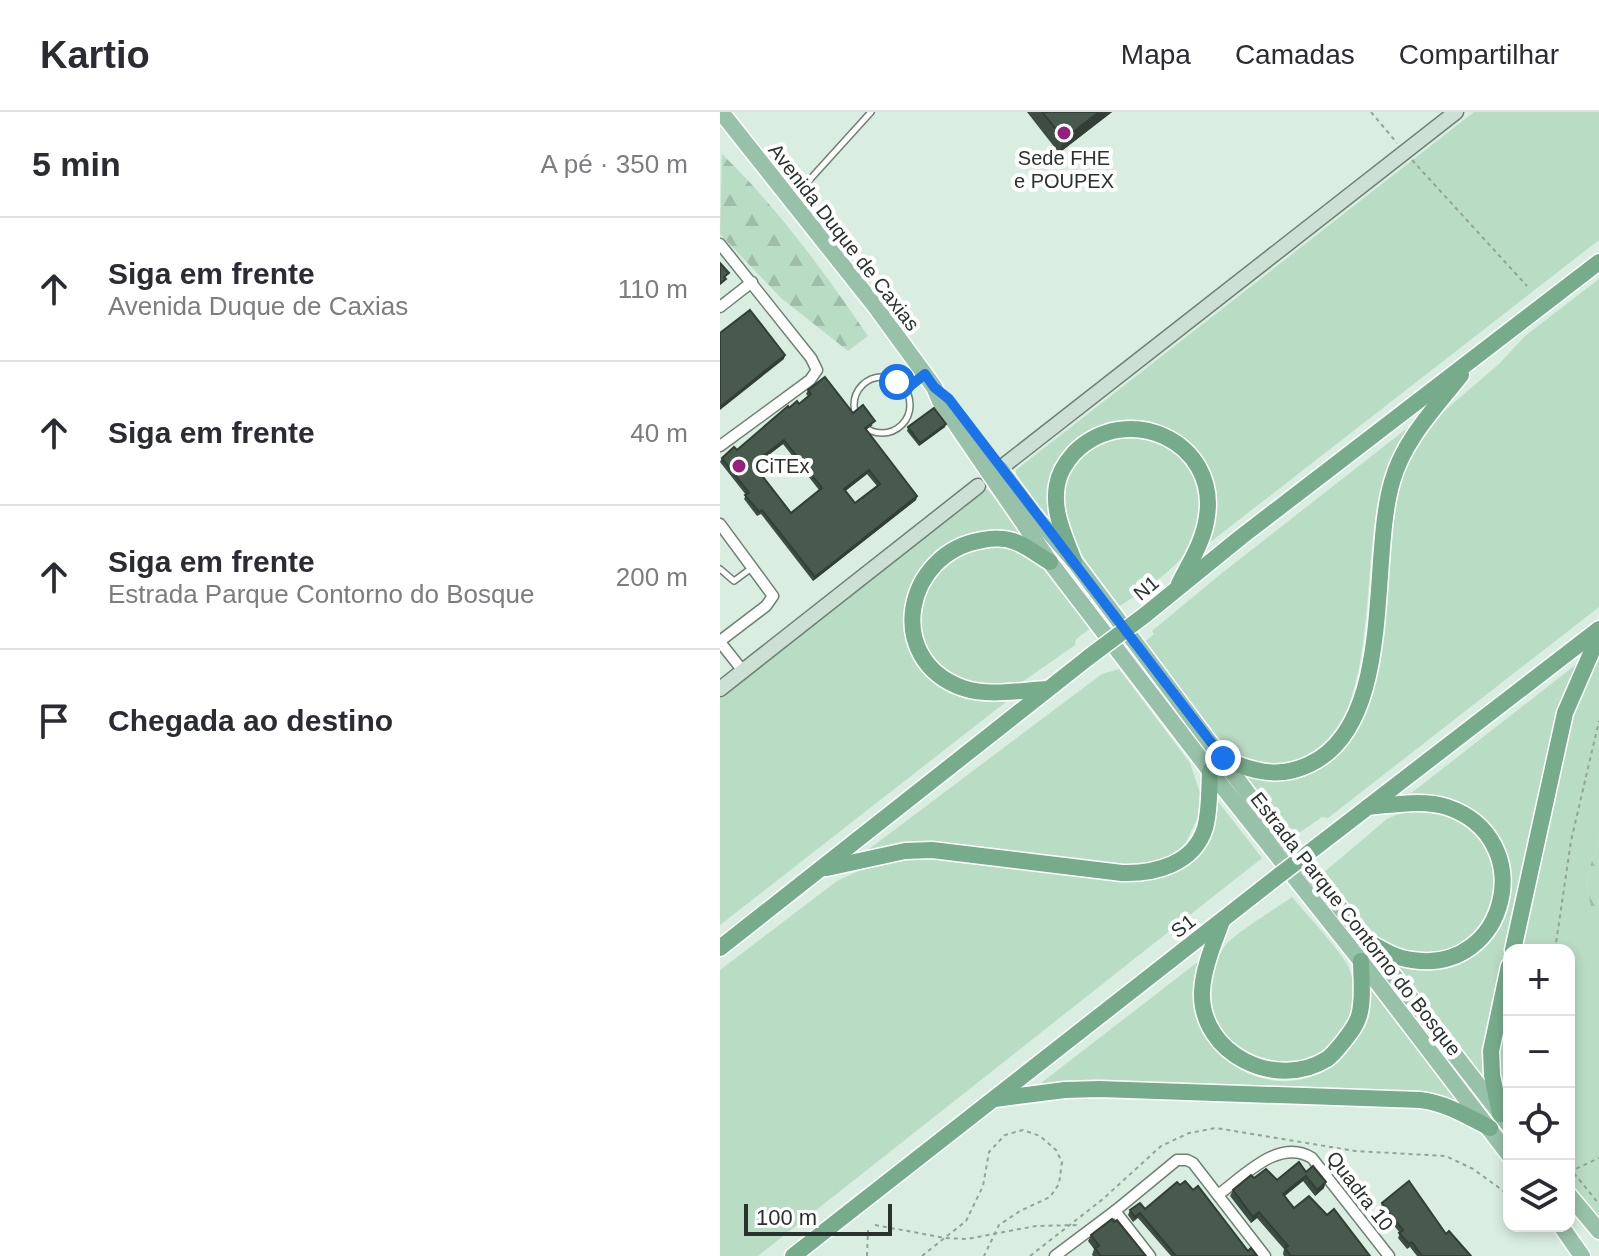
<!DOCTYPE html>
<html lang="pt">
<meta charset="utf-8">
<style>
body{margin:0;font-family:Helvetica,sans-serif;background:#f2f2f3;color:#2b2b33}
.controls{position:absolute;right:24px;bottom:24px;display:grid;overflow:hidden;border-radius:16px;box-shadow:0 4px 12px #0003}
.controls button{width:72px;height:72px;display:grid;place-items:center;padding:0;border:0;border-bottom:2px solid #e1e1e2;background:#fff;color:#2b2b33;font:40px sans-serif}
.scale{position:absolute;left:24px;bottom:20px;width:148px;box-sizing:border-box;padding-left:8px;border:4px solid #29322c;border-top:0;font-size:22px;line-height:28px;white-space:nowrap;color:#29322c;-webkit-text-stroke:6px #fff;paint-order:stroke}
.stop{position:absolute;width:24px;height:24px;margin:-18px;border:6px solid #1a73e8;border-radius:50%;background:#fff}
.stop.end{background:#1a73e8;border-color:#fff;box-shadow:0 2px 8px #0008}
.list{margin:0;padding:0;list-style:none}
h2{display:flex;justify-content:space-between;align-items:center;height:104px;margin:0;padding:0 32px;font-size:34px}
h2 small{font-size:26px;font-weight:400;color:#7c7c81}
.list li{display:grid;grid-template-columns:52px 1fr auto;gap:24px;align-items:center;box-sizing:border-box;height:144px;padding:0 32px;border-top:2px solid #e1e1e2}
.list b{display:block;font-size:30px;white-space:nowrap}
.list p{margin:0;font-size:26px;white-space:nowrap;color:#7c7c81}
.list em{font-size:26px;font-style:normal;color:#7c7c81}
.icon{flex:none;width:44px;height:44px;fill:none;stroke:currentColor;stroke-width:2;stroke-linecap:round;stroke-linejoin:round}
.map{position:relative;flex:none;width:879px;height:1144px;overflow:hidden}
header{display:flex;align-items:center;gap:48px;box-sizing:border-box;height:112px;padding:0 40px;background:#fff;border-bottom:2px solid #e1e1e2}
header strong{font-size:38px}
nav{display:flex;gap:44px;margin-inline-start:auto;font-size:28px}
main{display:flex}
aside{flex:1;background:#fff}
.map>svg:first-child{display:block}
.green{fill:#b9dcc5}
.forest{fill:url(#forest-firs)}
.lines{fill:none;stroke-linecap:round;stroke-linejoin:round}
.service-casing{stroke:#6d8074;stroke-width:8}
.minor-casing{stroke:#6d8074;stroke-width:13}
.secondary-casing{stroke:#6d8074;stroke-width:17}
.primary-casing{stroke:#fff;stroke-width:19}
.trunk-casing{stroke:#fff;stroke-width:19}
.path{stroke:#93a398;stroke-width:2;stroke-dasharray:4 4;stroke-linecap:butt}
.service{stroke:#fff;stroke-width:5}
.minor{stroke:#fff;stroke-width:10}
.secondary{stroke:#cce0d4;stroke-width:14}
.primary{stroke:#98c1a9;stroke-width:16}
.trunk{stroke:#76ac8c;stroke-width:16}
.trunk-bridge-casing{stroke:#fff;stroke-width:19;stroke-linecap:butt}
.trunk-bridge{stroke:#76ac8c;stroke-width:16}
.wall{fill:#3e4d43;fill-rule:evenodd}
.shaded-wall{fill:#323f37}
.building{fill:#485a4e;stroke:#323f37;stroke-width:2;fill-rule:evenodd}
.route{stroke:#1a73e8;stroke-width:10}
.poi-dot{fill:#93207e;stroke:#fff;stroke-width:3}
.labels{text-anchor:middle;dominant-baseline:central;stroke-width:8;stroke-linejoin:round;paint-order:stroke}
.poi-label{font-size:20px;fill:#29322c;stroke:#fff}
.street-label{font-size:20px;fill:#29322c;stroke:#fff}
</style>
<header>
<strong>Kartio</strong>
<nav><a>Mapa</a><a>Camadas</a><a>Compartilhar</a></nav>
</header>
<main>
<aside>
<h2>5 min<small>A pé · 350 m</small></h2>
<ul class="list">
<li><svg class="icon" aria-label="ahead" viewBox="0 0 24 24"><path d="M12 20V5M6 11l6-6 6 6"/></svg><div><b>Siga em frente</b><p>Avenida Duque de Caxias</p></div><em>110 m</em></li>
<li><svg class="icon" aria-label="ahead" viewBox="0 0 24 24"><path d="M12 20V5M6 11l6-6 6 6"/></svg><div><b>Siga em frente</b></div><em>40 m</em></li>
<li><svg class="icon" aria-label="ahead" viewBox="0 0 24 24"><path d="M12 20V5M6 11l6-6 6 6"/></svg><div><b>Siga em frente</b><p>Estrada Parque Contorno do Bosque</p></div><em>200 m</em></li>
<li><svg class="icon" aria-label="arrive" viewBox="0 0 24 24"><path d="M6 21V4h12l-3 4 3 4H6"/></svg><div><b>Chegada ao destino</b></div></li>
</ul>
</aside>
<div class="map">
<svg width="879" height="1144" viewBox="0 0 879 1144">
<defs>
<pattern id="forest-firs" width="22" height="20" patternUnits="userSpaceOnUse" patternTransform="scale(2)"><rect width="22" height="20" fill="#b9dcc5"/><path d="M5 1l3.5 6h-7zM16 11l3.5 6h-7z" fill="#9fbda9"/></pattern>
</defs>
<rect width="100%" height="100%" fill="#d9eee0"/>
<g class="green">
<path d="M754,0h125v128l-395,307 10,-32 -37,-76 -71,-11 -56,57 2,41 -35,-46 -1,-10z"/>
<path d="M879,167v328l-271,211 -6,-1 -33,23 -47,-67 38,4 72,-51 36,-219 15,-47 32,-41 64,-55 26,-28z"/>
<path d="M699,307c-21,26 -35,52 -41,86 -13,63 -6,176 -43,227 -10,14 -29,25 -45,30 -20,6 -42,3 -59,-9 -13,-9 -22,-24 -32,-37 -19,-24 -38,-48 -57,-72l12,-10 -2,-3 70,-58z"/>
<path d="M413,324c43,10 73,29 68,78 -1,8 -1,18 -4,24 -14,26 -54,54 -79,69 -29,-38 -76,-87 -47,-136 14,-23 37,-32 62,-35z"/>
<path d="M267,377l47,58 -39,-15 -36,7 -16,9 -18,18 -16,30 16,74 18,17 21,9 47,2 -291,227v-227z"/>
<path d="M281,433l19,3 26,21 45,59 -15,11 -1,6 -57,40 -36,3 -23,-4 -32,-31 -9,-29 1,-21 15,-28 33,-26z"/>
<path d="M879,543v183l-13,42 8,43 5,2v298l-30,-37v-236h-51l54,-246z"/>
<path d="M858,551l-16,39 -73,329 1,61 -104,-135 57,6 57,-48 -8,-82 -87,-35z"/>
<path d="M399,557l71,94 10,30 -1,22 -14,29 -13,12 -29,11 -220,-22 -66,13 245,-184z"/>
<path d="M489,678l53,68 -504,398h-38v-286l117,-89 43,-20 38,-6 228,25 52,-25z"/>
<path d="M704,699c133,15 57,202 -51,124 -15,-11 -37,-46 -50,-62l64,-54 16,-7z"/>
<path d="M572,785c13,16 50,55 57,71 8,21 7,46 -7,64 -5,6 -10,13 -16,18 -12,11 -31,14 -46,13 -58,-3 -89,-67 -56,-116 9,-13 53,-39 68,-50z"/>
<path d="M479,849c-29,94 87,163 149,89 8,-10 15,-19 19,-32 3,-9 3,-20 4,-30l94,119 -31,-12 -402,-5z"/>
<path d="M789,879v117c-21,-35 -7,-79 0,-117z"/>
</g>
<g class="forest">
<path d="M2,42c56,54 102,118 146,182l-20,15 -67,-53 -61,-64z"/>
<path d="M879,726v87l-5,-1 -8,-44z"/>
</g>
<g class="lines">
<g class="service-casing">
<g id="service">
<path d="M74,85l77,-85"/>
<circle cx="162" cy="293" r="28"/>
<path d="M185,278l16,-13"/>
<path d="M0,457l14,12 19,-14"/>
</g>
</g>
<g class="minor-casing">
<g id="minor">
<path d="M0,132l91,114 6,12 -7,10 -90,66"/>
<path d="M0,195l32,-25"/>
<path d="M0,412l53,72 -7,10 -46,35"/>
<path d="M0,530l23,29"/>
<path d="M498,1083c25,-18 61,-58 94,-37l77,98"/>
<path d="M395,1099l35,45"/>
<path d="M335,1144l60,-45 62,-51h10l6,3 72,93"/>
</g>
</g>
<g class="secondary-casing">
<g id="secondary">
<path d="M282,355l454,-355"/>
<path d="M0,577l258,-203"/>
</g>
</g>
<g class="primary-casing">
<g id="primary">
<path d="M1,0l154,194 59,81 6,14 110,161 160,209 151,190 148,194"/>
<path d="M280,357l35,47 39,45 181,242 112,138 142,184"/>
<path d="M849,1083l30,36"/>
<path d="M841,1114l21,30"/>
</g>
</g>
<g class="trunk-casing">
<g id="trunk">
<path d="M354,449c-9,-24 -22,-49 -17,-76 2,-13 9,-23 17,-32 53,-53 144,-12 133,63 -3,25 -17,46 -28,68"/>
<path d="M425,503l96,-78 358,-275"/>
<path d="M328,577c-26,1 -59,8 -85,-1 -80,-28 -59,-136 20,-148 9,-2 22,-2 30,1 13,4 26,15 37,21"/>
<path d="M503,646c29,14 57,21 87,6 86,-41 59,-204 82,-282 11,-41 43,-74 69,-107"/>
<path d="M600,732l279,-215"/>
<path d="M107,756l78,-17 27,-1 190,23c33,1 72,-9 83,-45 5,-18 4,-39 5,-57"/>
<path d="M502,809c-8,22 -19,47 -20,71 -2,62 74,99 125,67 6,-4 11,-11 16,-17 7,-9 13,-16 16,-26 5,-17 2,-38 2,-55"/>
<path d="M647,829c14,8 28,17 45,19 96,15 128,-122 35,-153 -24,-8 -54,-2 -79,0"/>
<path d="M0,836l369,-291"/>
<path d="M793,838l52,-237 34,-78"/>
<path d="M275,987l70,-9 34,-1 321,11c26,3 47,16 70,28"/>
<path d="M780,1002l-8,-39 -1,-24 18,-85"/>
<path d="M73,1144l475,-372"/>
</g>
</g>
<g class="path">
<path d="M651,0l26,31"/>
<path d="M692,48l115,126"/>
<path d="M835,838l16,-109 28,-120"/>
<path d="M849,1055l30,37"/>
<path d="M849,1060l30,-14"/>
<path d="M155,1113l70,13 22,1 69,-13 44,-1"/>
<path d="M147,1144l1,-26"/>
<path d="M202,1144l44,-35 17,-35 6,-34 16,-17 18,-5 17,6 16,14 6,12 -3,22 -9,13 -30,14 -21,14 -15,31"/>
<path d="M310,1144l73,-57 58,-53 28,-13 27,-5 139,23 91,5 27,13 36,26"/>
</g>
<use href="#service" class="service"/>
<use href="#minor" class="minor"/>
<use href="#secondary" class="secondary"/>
<use href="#primary" class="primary"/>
<use href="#trunk" class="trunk"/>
<g class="trunk-bridge-casing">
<g id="trunk-bridge">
<path d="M369,545l56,-42"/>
<path d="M548,772l52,-40"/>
</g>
</g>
<use href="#trunk-bridge" class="trunk-bridge"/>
</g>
<g class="wall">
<path d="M307,0h85l-53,41z"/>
<path d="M88,278l65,35 -7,5 51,66 -1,4 -103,81 -52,-67 -4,2 -13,-17 2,-4 -26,-33 2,-4 15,-8 52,-42 10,-4 9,-8 -2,-2zM63,332l36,46 -28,23 -37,-47zM147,362l10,12 -22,17 -10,-12z"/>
<path d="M188,315h37l-26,19 -12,-15z"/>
<path d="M586,1060l18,16 -9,8 -12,-15 -18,15 9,12 33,7 43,41h-86l-1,-2 1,-5 -27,-31 -6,5 -21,-27 3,-6 21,-12 23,2z"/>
<path d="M460,1073l13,5 55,61 9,5h-86l-33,-38 -5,4 -5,-7 2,-5 15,-1z"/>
<path d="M662,1091l64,31 25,22h-54l-7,-9 -3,2 -9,-11 2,-5 -20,-25z"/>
<path d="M371,1123l55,21h-53l-1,-1 2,-6 -6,-8z"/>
</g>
<g class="shaded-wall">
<path d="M379,0h13l-53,41 5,-14z"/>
<path d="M65,243l-1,4 -64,51v-3z"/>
<path d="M226,312l-1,3 -26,19 1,-3z"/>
<path d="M64,328l-1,4 -32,24 2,-4z"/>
<path d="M149,358l-2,4 -24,19 1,-4z"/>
<path d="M197,384l-1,4 -103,81 2,-4z"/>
<path d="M586,1064l-3,5 -23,18 3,-5z"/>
<path d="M606,1070l-2,6 -9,8 2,-6z"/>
<path d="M539,1100l-2,6 -6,5 2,-6z"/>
</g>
<g class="building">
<path d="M322,0h57l-35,27z"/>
<path d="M0,151l9,10 -5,4 2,2 -6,5z"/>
<path d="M30,198l35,45 -65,52v-74z"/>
<path d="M105,265l28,36 10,-8 12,16 -10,7 52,68 -102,81 -53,-67 -3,2 -14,-17 4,-2 -27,-35 12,-11 3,3 51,-44 1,2 8,-7 2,3 12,-10 -3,-4zM64,328l38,48 -31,25 -38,-49zM149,358l11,14 -25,19 -11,-14z"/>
<path d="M214,296l12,16 -26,19 -12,-16z"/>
<path d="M579,1050l7,10 7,-6 13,16 -9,8 -11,-14 -23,18 11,14 15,-12 18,19 7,-6 36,47h-79l-6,-8 3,-2 -29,-34 -6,5 -20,-27 18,-15 3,3 12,-9 11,11z"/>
<path d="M465,1069l8,9 5,-4 50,65 3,-3 6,8h-81l-36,-43 -5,4 -5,-7 10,-7 5,6 32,-27 3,3z"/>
<path d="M689,1069l37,53 3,-3 22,25h-49l-10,-14 -3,2 -10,-11 4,-3 -21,-27z"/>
<path d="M392,1107l2,3 3,-2 29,36h-45l-6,-8 4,-2 -8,-11z"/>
</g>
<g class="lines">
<path class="route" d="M177,270l8,8 20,-16 9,13 15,12 274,359"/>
</g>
<g class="poi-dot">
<circle cx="344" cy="21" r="8"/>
<circle cx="19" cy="354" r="8"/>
</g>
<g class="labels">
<g class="poi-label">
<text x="344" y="46">Sede FHE<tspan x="344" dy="23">e POUPEX</tspan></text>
<text x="35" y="354" text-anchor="start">CiTEx</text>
</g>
<g class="street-label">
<text transform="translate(124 125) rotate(52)">Avenida Duque de Caxias</text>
<text transform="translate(426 476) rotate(-40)">N1</text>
<text transform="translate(636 812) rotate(52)">Estrada Parque Contorno do Bosque</text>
<text transform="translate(463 814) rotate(-38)">S1</text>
<text transform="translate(640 1079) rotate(52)">Quadra 10</text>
</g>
</g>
</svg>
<div class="controls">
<button>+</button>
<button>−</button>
<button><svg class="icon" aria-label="locate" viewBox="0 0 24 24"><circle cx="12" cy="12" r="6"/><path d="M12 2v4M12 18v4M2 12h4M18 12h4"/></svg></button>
<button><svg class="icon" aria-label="layers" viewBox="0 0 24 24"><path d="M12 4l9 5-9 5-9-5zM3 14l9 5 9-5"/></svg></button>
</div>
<div class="scale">100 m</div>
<div class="stop" style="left:177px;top:270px"></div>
<div class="stop end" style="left:503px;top:646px"></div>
</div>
</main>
